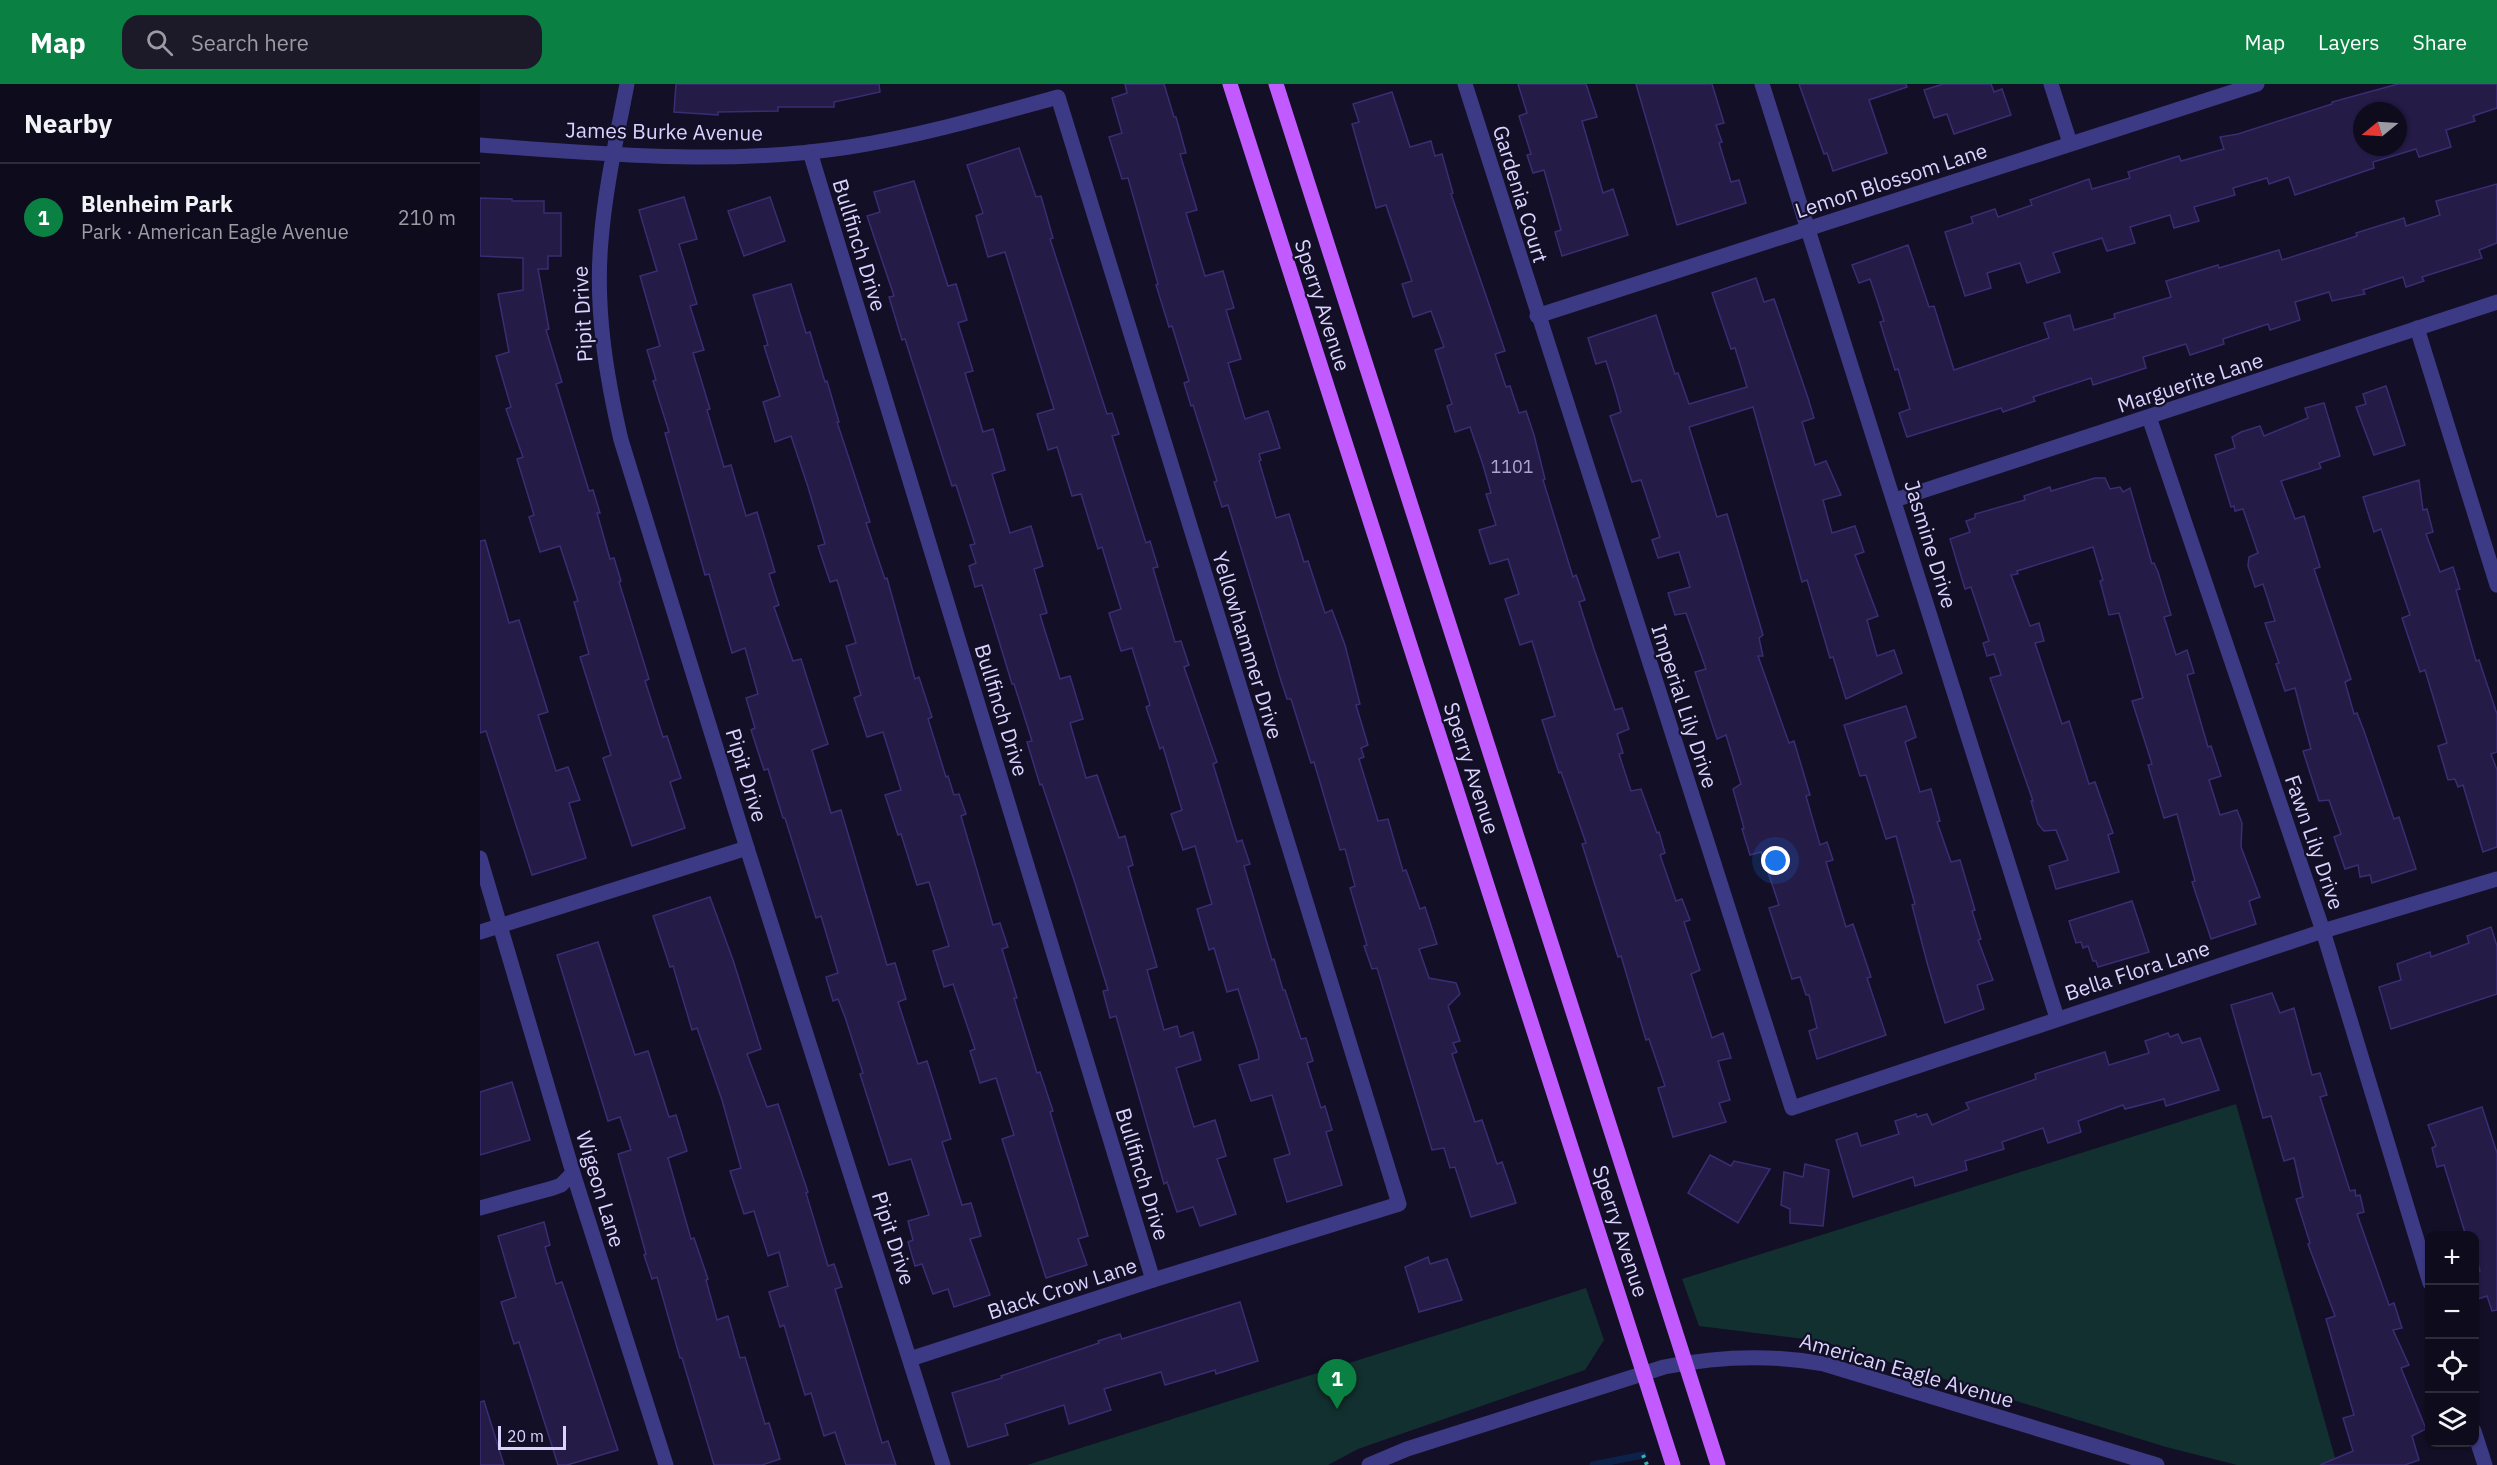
<!DOCTYPE html>
<meta charset="utf-8">
<style>
body{margin:0;font-family:"IBM Plex Sans",sans-serif;background:#1c1929;color:#f1f3f6}
.controls{position:absolute;right:18px;bottom:18px;display:grid;overflow:hidden;border-radius:12px;box-shadow:0 2px 4px #0004}
.controls button{width:54px;height:54px;display:grid;place-items:center;padding:0;border:0;border-bottom:2px solid #2e2b3b;background:#0e0b1c;color:#f1f3f6;font:30px sans-serif}
.compass{position:absolute;left:1873px;top:18px;width:54px;height:54px;border-radius:50%;background:#0e0b1c;box-shadow:0 2px 4px #0004;rotate:252deg}
.scale{position:absolute;left:18px;bottom:15px;width:68px;box-sizing:border-box;padding-left:6px;border:3px solid #d9d4ff;border-top:0;font-size:16px;line-height:21px;white-space:nowrap;color:#d9d4ff;-webkit-text-stroke:4px #130f26;paint-order:stroke}
.you{position:absolute;left:1296px;top:777px;width:21px;height:21px;margin:-15px;border:4px solid #fff;border-radius:50%;background:#1a73e8;box-shadow:0 0 0 9px #1a73e833}
.badge{display:grid;place-items:center;width:39px;height:39px;border-radius:50%;background:#0b8043;color:#fff;font-size:20px;font-weight:700}
.pin{position:absolute;translate:-50% -50px;filter:drop-shadow(0 2px 3px #0008)}
.pin::after{content:'';position:absolute;top:32px;width:21px;height:18px;background:inherit;clip-path:polygon(0 0,100% 0,50% 100%)}
.list{margin:0;padding:0;list-style:none}
h2{display:flex;justify-content:space-between;align-items:center;height:78px;margin:0;padding:0 24px;font-size:26px}
h2 small{font-size:20px;font-weight:400;color:#9b9ba3}
.list li{display:grid;grid-template-columns:39px 1fr auto;gap:18px;align-items:center;box-sizing:border-box;height:108px;padding:0 24px;border-top:2px solid #2e2b3b}
.list b{display:block;font-size:22px;white-space:nowrap}
.list p{margin:0;font-size:20px;white-space:nowrap;color:#9b9ba3}
.list em{font-size:20px;font-style:normal;color:#9b9ba3}
.icon{flex:none;width:33px;height:33px;fill:none;stroke:currentColor;stroke-width:2;stroke-linecap:round;stroke-linejoin:round}
.map{position:relative;flex:none;width:2017px;height:1381px;overflow:hidden}
header{display:flex;align-items:center;gap:36px;box-sizing:border-box;height:84px;padding:0 30px;background:#0b8043;color:#fff}
header strong{font-size:28px}
nav{display:flex;gap:33px;margin-inline-start:auto;font-size:21px}
.search{width:420px;height:54px;background:#1c1929;display:flex;align-items:center;gap:15px;box-sizing:border-box;padding:0 21px;border-radius:18px;color:#9b9ba3;font-size:22px}
main{display:flex}
aside{flex:1;background:#0e0b1c}
.map>svg:first-child{display:block}
.green{fill:#12302f}
.lines{fill:none;stroke-linecap:round;stroke-linejoin:round}
.stream{stroke:#0c2248;stroke-width:7}
.building{fill:#241b47;stroke:#3b2d73;stroke-width:1.5;fill-rule:evenodd}
.path{stroke:#2fb8b0;stroke-width:4;stroke-dasharray:3 4.5;stroke-linecap:butt}
.minor{stroke:#3d3a85;stroke-width:15}
.tertiary{stroke:#3d3a85;stroke-width:15}
.primary{stroke:#c25bff;stroke-width:15}
.labels{text-anchor:middle;dominant-baseline:central;stroke-width:4.5;stroke-linejoin:round;paint-order:stroke}
.number-label{font-size:18px;fill:#aca6d1}
.street-label{font-size:21px;fill:#d9d4ff;stroke:#130f26}
</style>
<header>
<strong>Map</strong>
<div class="search"><svg class="icon" aria-label="search" viewBox="0 0 24 24"><circle cx="10" cy="10" r="6"/><path d="M15 15l6 6"/></svg>Search here</div>
<nav><a>Map</a><a>Layers</a><a>Share</a></nav>
</header>
<main>
<aside>
<h2>Nearby<small></small></h2>
<ul class="list">
<li><span class="badge">1</span><div><b>Blenheim Park</b><p>Park · American Eagle Avenue</p></div><em>210 m</em></li>
</ul>
</aside>
<div class="map">
<svg width="2017" height="1381" viewBox="0 0 2017 1381">
<rect width="100%" height="100%" fill="#130f26"/>
<g class="green">
<path d="M1756,1020l101,361h-100l-71,-18 -345,-106 -122,-15 -17,-47z"/>
<path d="M1106,1204l18,52 -19,30 -227,79 -30,16h-301z"/>
</g>
<g class="lines">
<path class="stream" d="M1113,1381l50,-10"/>
</g>
<g class="building">
<path d="M196,0h203l1,8 -46,10v5h-56v4l-60,1v3l-44,-3z"/>
<path d="M645,0h39l10,33h2l10,36 -6,1 17,56 -11,3 19,63 18,-5 11,37 -8,2 15,49 -13,4 17,56 23,-8 12,37 -21,6 2,6 -2,1 17,57 13,-4 15,48 4,-1 17,52 7,-3 13,35 15,59 -4,1 12,40 -7,3 3,9 -5,2 19,62 10,-2 15,52 3,-1 14,39 5,-2 12,37 -18,5 10,29 27,5 4,11 -12,12 12,35 -7,2 4,9 -5,2 23,68 7,-2 15,44 5,-2 14,41 -45,14 -16,-50 -5,1 -6,-20 -12,2 -55,-182 -5,1 -8,-23 3,-1 -17,-57 5,-2 -10,-37 -5,1 -26,-88 -3,1 -20,-64h-4l-5,-15 -54,-179 -6,2 -8,-25 3,-1 -24,-76 -2,1 -7,-23 5,-2 -17,-55 -3,1 -13,-42 2,-1 -30,-106 -6,1 -13,-42 13,-4 -10,-35 15,-5z"/>
<path d="M1038,0h68l11,33 -15,4 21,72 10,-4 15,46 -66,21 -7,-24 6,-2 -17,-60 -11,3 -6,-18 4,-1 -12,-38 8,-3z"/>
<path d="M1156,0h76l12,39 -8,2 6,17 -3,1 12,39 8,-2 7,23 -69,22z"/>
<path d="M1319,0h107l1,3 -38,13 18,53 -54,18 -6,-18 -3,1z"/>
<path d="M1463,0h48l3,8 8,-3 9,26 -57,19 -7,-20 -13,4 -10,-28z"/>
<path d="M1918,0h99v24l-24,8 2,5 -29,9 5,17 -32,10 -3,-8 -43,13 1,6 -79,27 -6,-18 -20,7 -2,-6 -34,10 2,7 -41,12 5,14 -25,7 -4,-13 -40,12 5,16 -28,8 -5,-13 -49,15 7,19 -33,11 -7,-20 -33,10 4,15 -26,8 -20,-64 28,-9 -2,-6 24,-8 3,8 34,-12 -2,-5 59,-21 3,10 38,-11 -2,-6 51,-16 2,5 43,-12 -4,-12 18,-3 94,-30v-2zM1882,27h36v36h-36z"/>
<path d="M912,8l18,55 21,-6 4,15 7,-2 11,39 -2,1 54,157 -10,3 11,33 4,-1 9,27 7,-2 8,24 11,44 -2,1 30,97 3,-2 9,25 -6,2 15,47 21,61 7,-2 7,21 -12,5 6,19 -4,1 12,37 10,-2 16,44 2,-1 6,21 -5,2 16,46 6,-2 8,21 -6,2 16,48 -9,4 21,64 11,-5 8,25 -13,3 12,39 -11,3 7,19 -53,15 -15,-49 7,-2 -16,-47 -3,1 -25,-84 -3,1 -36,-113 4,-1 -25,-71 -2,1 -17,-53 13,-4 -23,-75 -12,4 -15,-46 14,-5 -11,-35 -18,5 -11,-34 17,-5 -10,-31 5,-1 -8,-28 -13,-38 -15,5 -8,-26 5,-2 -17,-54 9,-3 -13,-36 -18,6 -11,-33 10,-3 -26,-76 -10,3 -24,-84 7,-2 -6,-18z"/>
<path d="M539,64l17,49 5,-1 12,42 -3,1 57,175 5,-1 7,21 -7,2 34,107 4,-2 8,26 -5,1 22,74 6,-1 8,24 -5,2 33,95 -4,2 24,78 5,-2 8,24 -6,2 28,94 2,-1 9,31h2l16,49 5,-1 7,23 -6,2 14,45 4,-2 7,24 -6,2 16,53 -55,17 -13,-43 16,-5 -18,-59 -21,6 -12,-36 20,-6 -1,-7 -20,-63 -11,3 -13,-44 -5,2 -12,-41 15,-5 -17,-58 -12,4 -12,-36 11,-4 -19,-63 -3,2 -14,-42 4,-2 -18,-57 -11,3 -12,-38 12,-4 -19,-62 -4,2 -17,-55 -9,2 -15,-49 -9,3 -11,-36 17,-5 -49,-157 -17,5 -12,-41 7,-3 -16,-48z"/>
<path d="M434,97l34,105 8,-2 11,36 -9,3 15,48 -8,2 18,59 10,-3 12,41 -13,4 18,59 21,-7 12,40 -9,3 13,44 -7,2 20,64 10,-3 13,43 -13,4 16,55 11,-3 22,63 6,-2 8,29 -5,2 29,100 -10,3 17,60 13,-4 3,11 13,-5 8,28 -25,8 18,59 21,-7 11,36 -9,3 19,55 -36,12 -7,-19 -16,5 -10,-30 -3,2 -48,-168 -6,2 -7,-27 5,-1 -33,-107 -33,-99 -2,1 -13,-43 5,-1 -18,-57h-2l-30,-99 -7,2 -6,-21 7,-3 -6,-18 5,-1 -19,-59 -4,1 -47,-147 -3,1 -13,-43 5,-1 -27,-80 13,-4 -6,-20z"/>
<path d="M2017,100v59l-18,7 3,8 -60,19 2,4 -18,6 -3,-10 -40,13 2,4 -33,7 -3,-9 -34,10 5,18 -30,10 -2,-6 -45,15 1,5 -34,11 -4,-11 -43,13 3,11 -53,17 -2,-7 -58,19 2,4 -32,11 -2,-4 -94,29 -8,-24 11,-4 -12,-40 -3,1 -15,-48 4,-1 -14,-42 -11,4 -7,-18 56,-20 21,62 5,-1 20,64 95,-32 -5,-15 26,-8 4,15 41,-12 -1,-4 57,-17 -5,-16 52,-16 1,3 60,-18 3,10 75,-24 -1,-3 48,-15 2,8 34,-11 -4,-14z"/>
<path d="M204,113l13,42 -18,5 18,60 -7,2 14,44 -11,3 17,56 -3,1 17,57 7,-2 15,51 11,-4 18,60 -6,2 10,31 -5,2 19,54 8,-2 27,85 -16,6 19,63 10,-3 46,155 8,-2 11,36 -8,3 20,62 9,-3 11,35 13,43 -9,3 20,63 9,-2 10,33 -11,3 20,56 -36,12 -6,-18 -15,5 -11,-30 -7,2 -7,-24 5,-2 -5,-19 21,-6 -18,-56 -22,6 -29,-91 3,-1 -18,-56 -7,-18 -5,2 -7,-24 12,-4 -17,-57 -5,2 -31,-100h-2l-15,-49 -4,1 -13,-40 4,-2 -9,-30 12,-4 -13,-46 -13,5 -23,-79 -4,1 -40,-142 4,-1 -16,-51 3,-1 -9,-30 13,-4 -20,-70 17,-5 -18,-61z"/>
<path d="M290,113l15,44 -41,15 -16,-45z"/>
<path d="M0,114l32,1v2h32v12h17v43h-13v13h-10l11,60 -3,1 16,52 -6,2 33,107 4,-1 7,23h-3l13,46 4,-1 7,23 -2,1 30,97 -4,2 18,56 4,-1 14,42 -11,4 15,46 -53,18 -29,-88 8,-3 -31,-98 9,-3 -15,-52 4,-1 -18,-55 -20,6 -11,-35 5,-2 -17,-56 6,-2 -17,-48 5,-2 -15,-51 13,-4 -11,-58 25,-4v-32l-43,-2z"/>
<path d="M1276,194l8,24 10,-3 34,99 6,20 -12,4 13,43 11,-4 15,34 -18,5 9,33 23,-7 9,26 -9,3 23,61 -11,4 10,36 17,-6 8,23 -56,26 -13,-42 -3,1 -23,-78 -5,2 -49,-175 -64,20 28,90 10,-3 36,121 -4,3 4,18h-5l31,87 5,-2 16,54 -4,1 14,49 7,-3 6,18 -7,2 20,65 7,-3 18,53 -4,1 19,57 -69,24 -8,-28 8,-3 -8,-33h-3l-6,-18 -8,2 -23,-71 10,-3 -9,-27 -9,-26 -11,3 -8,-26 2,-1 -11,-39 8,-5 -15,-49 -9,4 -22,-67 11,-3 -20,-56 -11,2 -7,-22 22,-6 -11,-35 -21,6 -6,-18 8,-3 -19,-57 -9,2 -22,-66 11,-4 -5,-19 -10,-32 -10,3 -8,-26 68,-23 19,59 3,-1 11,31 58,-17 -12,-39 -4,1 -19,-56z"/>
<path d="M311,200l15,49 4,-1 15,50 2,-1 12,41h-2l33,100 -4,1 19,56 2,-1 28,101 4,-2 13,40 -4,2 18,58 2,-1 6,19 5,-1 7,20 -5,2 32,109 7,-2 8,24 -6,2 15,49h-3l23,75 3,-1 13,39 -3,1 38,124 -10,3 9,26 -41,13 -44,-139 12,-4 -18,-57 -16,5 -10,-32 5,-2 -22,-65 -9,3 -11,-36 16,-5 -20,-64 -12,3 -16,-51 -3,1 -13,-40 16,-5 -18,-58 -16,5 -13,-39 7,-3 -15,-49 10,-3 -19,-63 -7,2 -12,-36 7,-2 -17,-57 -17,-51 -16,6 -12,-40 17,-6 -16,-50 4,-1 -15,-50z"/>
<path d="M1906,302l19,59 -31,10 -18,-48 10,-3 -3,-10z"/>
<path d="M1844,319l16,53 -21,7 2,5 -40,13 14,38 9,-3 16,51 -6,2 37,110 -6,3 9,32 3,-1 7,18 30,88 5,-2 17,52 -44,14 -2,-8 -10,2 -2,-12 -13,4 -11,-32 7,-3 -12,-34 -10,1 -16,-50 8,-2 -16,-61 -10,3 -9,-27 3,-1 -14,-40 10,-2 -12,-37 -8,3 -7,-21 1,-9 9,-4 -15,-44 -8,2 -1,-5 -3,1 -16,-52 20,-7 -3,-11 9,-5 19,-6 4,10 44,-18 -3,-10z"/>
<path d="M1615,394h10l5,11 10,-2 3,5 7,-4 22,76 2,-1 4,9 13,43 -7,2 12,38 11,-5 7,23 -7,2 21,72 3,-1 10,30 -12,4 11,35 17,-5 5,13 -1,24 19,50 -11,4 7,23 -45,15 -19,-57 3,-1 -18,-67 -13,4 -16,-53 4,-1 -20,-63 11,-3 -24,-85 -10,2 -9,-34 3,-1 -10,-33 -76,24 1,3 -7,1 19,51 9,-3 5,18 -9,2 27,81 7,-3 20,63 6,-2 18,51 -5,2 11,37 -63,17 -7,-23 19,-6 -12,-30 -12,1 -6,-7 -7,-23h2l-43,-123 11,-3 -7,-21 -7,2 -4,-13 6,-2 -18,-54 -6,2 -15,-50 20,-7 -4,-11 9,-3v-4l50,-14 -1,-4 26,-9 1,4z"/>
<path d="M1939,396l4,30 4,-1 6,23 -7,2 14,38 13,-5 7,22 -4,1 20,71 3,-1 18,54v38l-6,2 6,16v77l-14,5 -20,-67 -5,2 -3,-8 -7,1 -10,-34 9,-3 -22,-73 -5,2 -18,-54 8,-3 -29,-86 -7,3 -11,-35z"/>
<path d="M5,456l24,83 10,-3 29,92 -10,3 18,56 12,-4 12,33 -11,3 17,55 -54,17 -46,-144 -6,2v-192z"/>
<path d="M1426,622l10,31 -11,5 15,50 11,-3 9,32 -3,1 14,40 9,-2 15,50 -3,1 9,28 -3,1 15,40 -16,5 7,24 -39,14 -17,-57 -16,-61 3,-1 -19,-68 -10,3 -20,-64 -6,1 -16,-51z"/>
<path d="M230,813l23,63 28,89 -14,5 20,53 11,-3 30,88 -2,1 22,73 6,-2 8,23 -7,2 47,154 6,-2 8,24h-50l-11,-33 -11,4 -13,-43 -6,2 -21,-70 -4,2 -11,-35 19,-6 -9,-34 -11,4 -14,-45 -10,3 -14,-43 11,-3 -19,-68 -25,-72 -5,2 -19,-64 -3,1 -17,-51z"/>
<path d="M1652,817l17,51 -51,15 -2,-6h-3l-5,-15 -5,2 -2,-6 -5,1 -7,-22z"/>
<path d="M2011,843l6,19v48l-106,35 -12,-42 22,-7 -4,-16 33,-12 1,5 38,-14 -2,-7z"/>
<path d="M118,858l37,113 13,-4 21,66 7,-2 11,36 -19,7 23,81 3,-1 14,41 -2,1 11,40 11,-4 12,42 5,-1 20,67 4,-1 11,36 -18,6h-48l-32,-107h-2l-23,-81 -5,2 -8,-24 2,-1 -28,-100 13,-4 -11,-33 -12,4 -51,-166z"/>
<path d="M1792,909l8,20 14,-5 18,67 8,-2 7,22 -7,2 30,94 5,-1 1,6 4,-1 4,17 -7,2 32,91 5,-2 8,25 -9,2 16,35 -8,3 25,61 -14,7 7,24 -14,5h-85l33,-14 -10,-33 11,-3 -28,-96 9,-3 -27,-72 2,-1 -14,-44 7,-2 -9,-39 -10,3 -13,-45 -8,2 -32,-113z"/>
<path d="M1688,949l2,4 8,-3 4,9 18,-5 19,52 -53,16 -2,-7 -39,10 -2,-4 -45,16 3,11 -33,11 -5,-15 -41,14 2,7 -39,12 2,9 -52,16 -2,-9 -60,20 -17,-57 21,-7 4,13 38,-12 -4,-13 21,-7 1,3 10,-3 5,11 37,-16 -3,-6 70,-24 -1,-5 70,-22 4,13 40,-12 -4,-12z"/>
<path d="M32,998l18,58 -50,15v-63z"/>
<path d="M2002,1023l15,46v157l-5,1 -5,-15 -12,4v-25l5,-4 -5,-21v-14h-9l-22,-71 -7,2 -5,-19 4,-2 -8,-21z"/>
<path d="M1230,1071l21,11 3,-5 36,8 -32,54 -50,-30z"/>
<path d="M1325,1080l24,6 -6,56 -33,-3v-14l-9,-4 3,-33 19,5z"/>
<path d="M64,1138l6,23 -5,2 11,37 6,-2 56,168 -51,15h-9l-39,-123 -5,2 -13,-42 15,-5 -18,-61z"/>
<path d="M948,1173l2,7 17,-5 15,41 -43,12 -14,-45z"/>
<path d="M760,1218l18,59 -42,13 -1,-4 -50,15 -4,-13 -57,17 7,21 -42,14 -5,-19 -59,19 3,11 -40,12 -16,-54 50,-15 -1,-2 98,-33 -1,-2 22,-7 2,5z"/>
<path d="M4,1317l20,64h-24v-63z"/>
</g>
<g class="lines">
<path class="path" d="M1163,1371l4,10"/>
<g class="minor">
<path d="M147,0c-10,52 -22,105 -26,157 -6,67 5,134 20,199l126,408 196,617"/>
<path d="M985,0l327,1024 531,-177 174,-52"/>
<path d="M1282,0l295,934"/>
<path d="M1571,0l19,59"/>
<path d="M0,61c123,9 247,21 369,2 70,-11 140,-31 209,-50l341,1107 -246,76 -243,79"/>
<path d="M330,68l343,1128"/>
<path d="M1057,232l720,-232"/>
<path d="M1937,244l80,257"/>
<path d="M1669,333l174,514 107,352"/>
<path d="M1415,416l602,-198"/>
<path d="M0,774l93,315 93,292"/>
<path d="M0,848l267,-84"/>
<path d="M0,1124l73,-20 8,-3 12,-12"/>
<path d="M1994,1347l11,34"/>
</g>
<path class="tertiary" d="M889,1381l38,-16 257,-82c54,-11 106,-13 160,-3l333,101"/>
<g class="primary">
<path d="M750,0l443,1381"/>
<path d="M796,0l442,1381"/>
</g>
</g>
<g class="labels">
<g class="number-label">
<text x="1032" y="382">1101</text>
</g>
<g class="street-label">
<text transform="translate(184 47) rotate(1)">James Burke Avenue</text>
<text transform="translate(1411 96) rotate(-18)">Lemon Blossom Lane</text>
<text transform="translate(1041 110) rotate(73)">Gardenia Court</text>
<text transform="translate(380 161) rotate(73)">Bullfinch Drive</text>
<text transform="translate(843 221) rotate(72)">Sperry Avenue</text>
<text transform="translate(102 230) rotate(-93)">Pipit Drive</text>
<text transform="translate(1710 298) rotate(-18)">Marguerite Lane</text>
<text transform="translate(1451 460) rotate(73)">Jasmine Drive</text>
<text transform="translate(768 561) rotate(73)">Yellowhammer Drive</text>
<text transform="translate(1205 622) rotate(72)">Imperial Lily Drive</text>
<text transform="translate(522 626) rotate(73)">Bullfinch Drive</text>
<text transform="translate(992 684) rotate(72)">Sperry Avenue</text>
<text transform="translate(267 691) rotate(73)">Pipit Drive</text>
<text transform="translate(1835 758) rotate(71)">Fawn Lily Drive</text>
<text transform="translate(1657 886) rotate(-18)">Bella Flora Lane</text>
<text transform="translate(663 1090) rotate(73)">Bullfinch Drive</text>
<text transform="translate(121 1105) rotate(73)">Wigeon Lane</text>
<text transform="translate(1141 1147) rotate(72)">Sperry Avenue</text>
<text transform="translate(414 1154) rotate(72)">Pipit Drive</text>
<text transform="translate(582 1204) rotate(-18)">Black Crow Lane</text>
<text transform="translate(1427 1286) rotate(16)">American Eagle Avenue</text>
</g>
</g>
</svg>
<div class="controls">
<button>+</button>
<button>−</button>
<button><svg class="icon" aria-label="locate" viewBox="0 0 24 24"><circle cx="12" cy="12" r="6"/><path d="M12 2v4M12 18v4M2 12h4M18 12h4"/></svg></button>
<button><svg class="icon" aria-label="layers" viewBox="0 0 24 24"><path d="M12 4l9 5-9 5-9-5zM3 14l9 5 9-5"/></svg></button>
</div>
<svg class="compass" viewBox="-18 -18 36 36"><path d="M0-13l5 13h-10z" fill="#e53935"/><path d="M0 13l5-13h-10z" fill="#9b9ba3"/></svg>
<div class="scale">20 m</div>
<div class="you"></div>
<div class="pin badge" style="left:857px;top:1325px">1</div>
</div>
</main>
